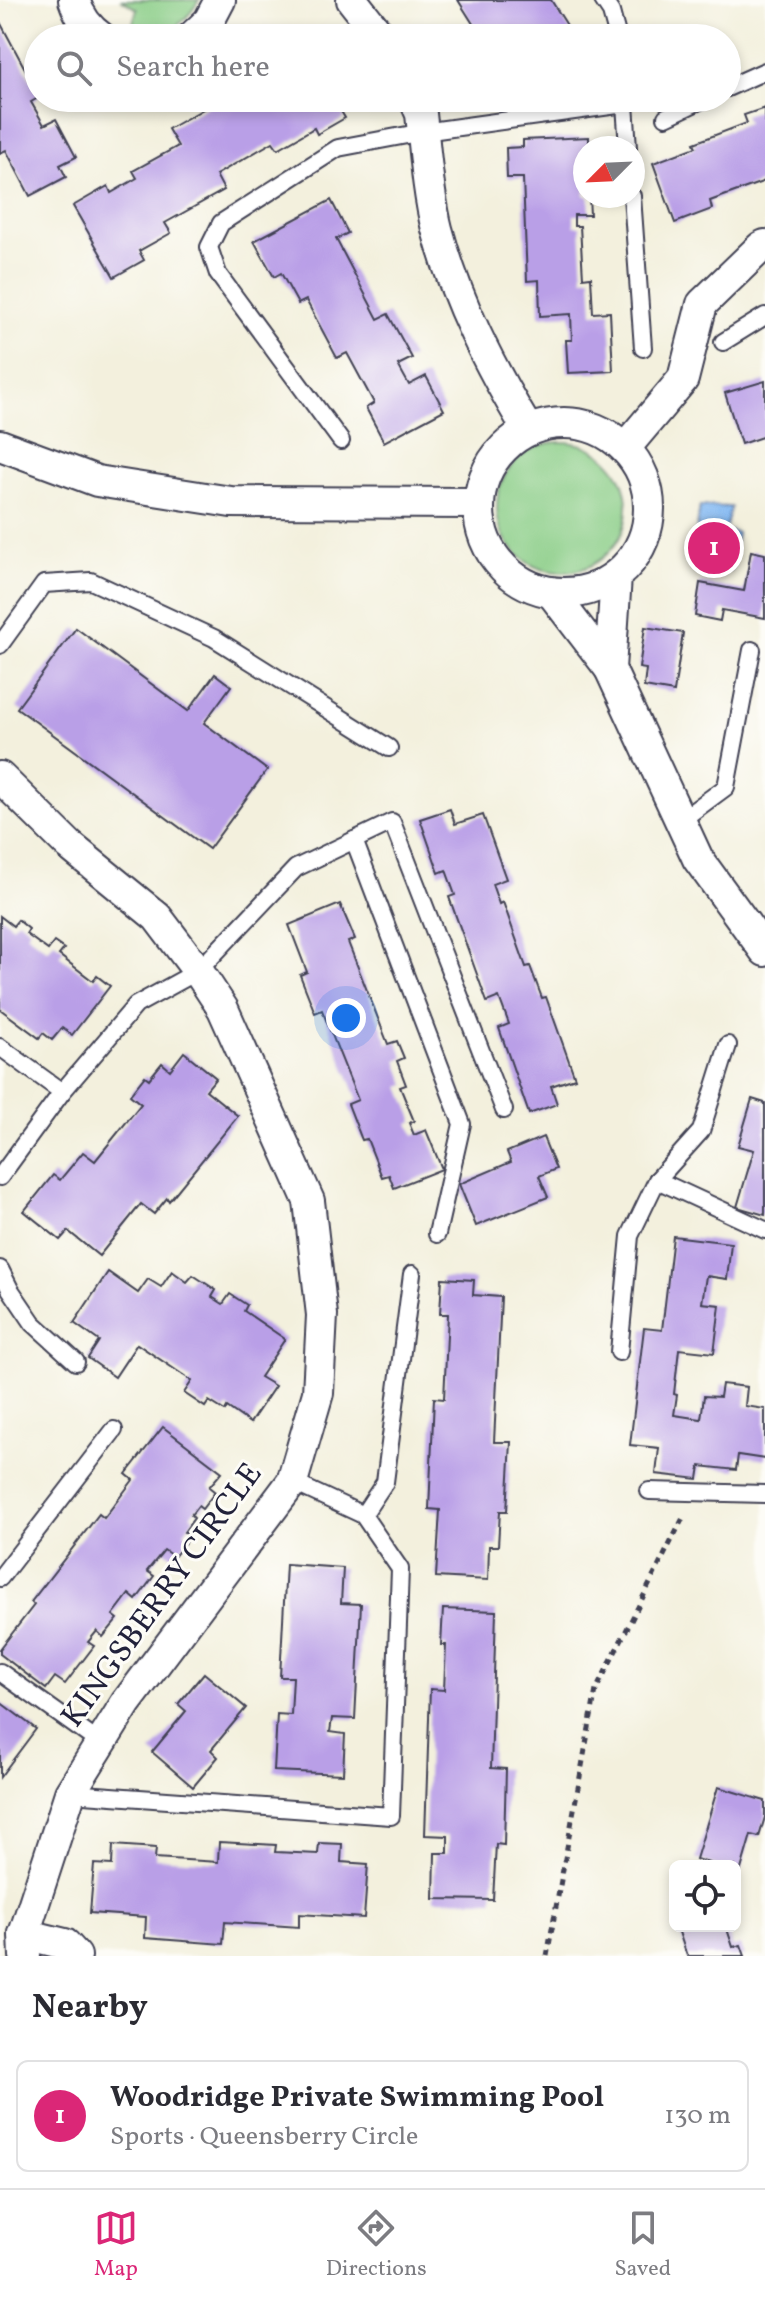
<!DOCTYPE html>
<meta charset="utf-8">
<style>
body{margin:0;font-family:Vollkorn,serif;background:#f2f2f3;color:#2b2b33}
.controls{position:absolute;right:24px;bottom:24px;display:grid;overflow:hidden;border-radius:12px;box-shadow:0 4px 12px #0003}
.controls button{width:72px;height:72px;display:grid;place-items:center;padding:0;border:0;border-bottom:2px solid #e1e1e2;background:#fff;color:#2b2b33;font:40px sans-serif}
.compass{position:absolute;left:573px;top:136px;width:72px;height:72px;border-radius:50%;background:#fff;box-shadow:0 4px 12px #0003;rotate:246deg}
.you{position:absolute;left:346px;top:1018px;width:28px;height:28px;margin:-20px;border:6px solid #fff;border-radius:50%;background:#1a73e8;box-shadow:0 0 0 12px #1a73e833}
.badge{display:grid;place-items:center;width:52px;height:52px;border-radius:50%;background:#db2777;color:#fff;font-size:26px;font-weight:700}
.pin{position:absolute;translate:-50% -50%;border:4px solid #fff;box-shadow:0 2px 8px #0006}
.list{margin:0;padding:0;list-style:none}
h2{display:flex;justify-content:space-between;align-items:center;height:104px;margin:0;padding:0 32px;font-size:34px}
h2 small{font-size:26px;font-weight:400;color:#7c7c81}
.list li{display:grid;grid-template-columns:52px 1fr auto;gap:24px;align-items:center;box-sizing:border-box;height:112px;margin:0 16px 16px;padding:0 16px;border:2px solid #e1e1e2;border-radius:12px}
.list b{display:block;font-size:30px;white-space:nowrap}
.list p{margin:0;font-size:26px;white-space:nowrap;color:#7c7c81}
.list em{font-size:26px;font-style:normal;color:#7c7c81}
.icon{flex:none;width:44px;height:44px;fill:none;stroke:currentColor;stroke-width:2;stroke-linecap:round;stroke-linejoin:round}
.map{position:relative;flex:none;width:765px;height:1956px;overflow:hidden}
.search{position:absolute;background:#fff;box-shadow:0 4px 12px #0003;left:24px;right:24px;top:24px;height:88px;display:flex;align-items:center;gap:20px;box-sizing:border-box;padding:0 28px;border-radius:44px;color:#7c7c81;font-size:30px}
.sheet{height:232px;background:#fff}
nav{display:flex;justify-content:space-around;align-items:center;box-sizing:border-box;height:112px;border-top:2px solid #e1e1e2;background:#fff;font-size:22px;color:#7c7c81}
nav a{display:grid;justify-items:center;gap:4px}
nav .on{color:#db2777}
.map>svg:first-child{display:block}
.green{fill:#8acd87;stroke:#567861;stroke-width:2}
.water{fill:#84b9f2;stroke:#536e96;stroke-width:2}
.building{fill:#b99fe7}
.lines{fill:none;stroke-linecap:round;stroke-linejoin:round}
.lane-casing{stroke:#414153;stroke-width:20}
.street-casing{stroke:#414153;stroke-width:34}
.path{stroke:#414153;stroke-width:5;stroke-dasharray:6 6;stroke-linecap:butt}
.lane{stroke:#fff;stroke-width:16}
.street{stroke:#fff;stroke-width:30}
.labels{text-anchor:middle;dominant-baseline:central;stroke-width:6;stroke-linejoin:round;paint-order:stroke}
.street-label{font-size:32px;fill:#22223b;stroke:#fdfcf7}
</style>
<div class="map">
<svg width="765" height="1956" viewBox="0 0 765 1956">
<rect width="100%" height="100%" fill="#fdfcf7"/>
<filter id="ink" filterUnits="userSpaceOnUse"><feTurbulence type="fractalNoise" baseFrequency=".0125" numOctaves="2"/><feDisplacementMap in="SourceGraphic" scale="16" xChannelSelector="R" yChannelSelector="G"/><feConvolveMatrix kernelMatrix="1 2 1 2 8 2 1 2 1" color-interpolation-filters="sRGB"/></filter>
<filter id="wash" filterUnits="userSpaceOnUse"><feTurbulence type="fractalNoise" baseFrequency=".006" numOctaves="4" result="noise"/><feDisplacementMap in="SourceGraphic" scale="32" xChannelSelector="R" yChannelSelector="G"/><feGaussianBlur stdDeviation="1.8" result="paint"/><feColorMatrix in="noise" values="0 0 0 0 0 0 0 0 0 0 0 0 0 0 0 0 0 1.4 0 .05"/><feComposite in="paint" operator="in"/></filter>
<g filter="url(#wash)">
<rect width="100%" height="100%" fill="#f3f0dd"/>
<g class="green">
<path d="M122,0h77c-15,26 -32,36 -61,36l-7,-6 6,-21z"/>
<circle cx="562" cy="507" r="65"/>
</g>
<path class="water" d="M700,506l31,1 -6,23 12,3 -7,38 -39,-7z"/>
<g id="blocks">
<g class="building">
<path d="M458,0h93l24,38h-71l-4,-6 -9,6h-9z"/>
<path d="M0,22l38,71v5l-7,4 13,23 12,-6 20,38 -16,8 6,12 -36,19 -24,-46 -6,3z"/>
<path d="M223,98h110l12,20 -28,16 -3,-6 -36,21 -5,-7 -57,33 8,15 -59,33 6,10 -32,18 5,9 -30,17 -41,-71 35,-20 3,7 26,-15 -4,-7 45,-25 -10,-17z"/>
<path d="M765,108v73l-55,20 2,8 -37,14 -22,-60 43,-16 -2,-4 53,-20 -3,-8z"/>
<path d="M589,137v11h-4v48h4l1,19h-16v11h6l3,52 8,-1 2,36 17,-1 3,59 -45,2 -2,-33h6l-1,-26 -31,2 -1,-36 -12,1 -4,-103h-16l-1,-30 17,-1v-7z"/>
<path d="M331,200l17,33 -12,6 42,80 10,-5 24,44 -14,7 11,20 17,-9 18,34 -60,32 -18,-34 8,-5 -27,-50 -10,5 -31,-58 -8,4 -17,-31 -7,4 -20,-36z"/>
<path d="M765,381v55l-24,8 -16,-51z"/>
<path d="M751,551l14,3v64l-43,-8 -2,11 -25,-5 5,-33 44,8z"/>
<path d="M645,627l38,6 -9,59 -30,-5 2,-18 -7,-1z"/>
<path d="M76,628l112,83 27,-37 16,12 -27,37 63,47 -58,79 -192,-141z"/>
<path d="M450,809l5,15 28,-9 23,64 -14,5 7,20 4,-2 23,65 4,-1 12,32 4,-1 29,81 -24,8 6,18 -28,10 -30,-86 10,-4 -10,-27 -12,5 -38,-105 6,-2 -9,-25 -7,3 -19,-54z"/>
<path d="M340,904l15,35 -7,3 40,102 9,-3 7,17 -7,3 9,24 -6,2 14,34 -5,2 5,12 12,-5 16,39 -48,19 -5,-13 -7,2 -15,-38 -5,1 -14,-36 10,-4 -36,-90 -7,3 -15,-38 7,-3 -18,-47z"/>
<path d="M0,916l13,10 5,-6 11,9 -3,5 22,16 6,-8 10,7 -5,6 34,26 4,-5 13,10 -38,49 -10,-7 -10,12 -9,-7 -4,5 -39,-29z"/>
<path d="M184,1052l32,26 -10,12 32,26 -69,85 -2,-3 -13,16 -13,-10 -42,52 -31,-25 -8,9 -36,-29 29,-36 7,5 23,-28 12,9 46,-57 -11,-9 15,-19 4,3 13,-16 8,7z"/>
<path d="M752,1099l13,4v112l-28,-8 17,-57 -16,-4z"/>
<path d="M543,1137l13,32 -17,7 9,21 -72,29 -17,-42 52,-22 -4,-10z"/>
<path d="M673,1236l58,7 -4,36 -21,-3 -4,27 18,2 -6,48 -35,-4 -5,45 3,1 -3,20 27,4 3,-23 16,1 2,-13 25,3 -2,19 20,3v50l-27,-4 -2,15 -36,-4 -2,13 -42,-5 3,-26 -29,-3 14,-117 18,2z"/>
<path d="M172,1271l15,11 6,-7 23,15 -4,7 11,7 7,-10 17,11 -3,6 41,28 -25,38 15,9 -25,37 -23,-16 -2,4 -16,-10 -4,6 -21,-14 8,-12 -55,-37 -22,33 -27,-19 11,-17 -25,-18 34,-51 30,21 10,-14 13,8z"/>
<path d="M442,1278l32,2 -1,15 28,2 -7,145h17l-4,69h-7l-2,35h-9l-1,34 -52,-3 4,-67 -11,-1 5,-111 10,1 4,-85h-8z"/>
<path d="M163,1427l59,45 -13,15 6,5 -13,17 -4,-3 -7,9 3,3 -10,14 6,4 -16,21 -10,-7 -17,21 7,5 -18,24 -7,-6 -16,21 5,4 -15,18 -6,-6 -9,11 6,4 -29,38 -10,-7 -9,12 -46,-35v-5l34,-44 -3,-3 68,-88 5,4 29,-38 -7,-6z"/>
<path d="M286,1564l57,4 -2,35 20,1 -6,115 -23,-1 -2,14 15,2 -2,40 -69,-3 3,-57 14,1 2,-38h-13z"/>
<path d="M443,1609l53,2 -5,157 15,1 -2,76 -8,-1 -3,56 -59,-1 1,-46h13v-17l-23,-1 5,-146 14,1 2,-45h-5z"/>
<path d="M204,1673l42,35 -35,42 7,7 -25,30 -41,-35 34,-41 -8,-7z"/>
<path d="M0,1702l36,27 -36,48z"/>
<path d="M718,1787l47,14v16l-6,20 -8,-2 -11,38 -5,-2v-5h-17l-22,-7z"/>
<path d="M219,1842l57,3 -1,7 43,2 1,-11 23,1 -1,18 27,2 -4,54 -65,-4v13l-74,-5 -2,22 -78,-6 1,-21 -56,-4 4,-49 18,1 1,-20 43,3 -1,10 63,4z"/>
<path d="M677,1926h49l7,21 8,-2 4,11h-58z"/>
</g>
</g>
</g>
<g filter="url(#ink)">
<use href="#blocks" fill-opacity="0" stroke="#414153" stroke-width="2"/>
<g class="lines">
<g class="lane-casing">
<g id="lane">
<path d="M603,0l8,12 7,26"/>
<path d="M727,88l38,-17"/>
<path d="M666,117l40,-19"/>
<path d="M632,196l11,152"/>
<path d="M723,342l42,-26"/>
<path d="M341,441l-123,-167 -9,-27 12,-24 117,-75 85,-16 202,-28 3,44"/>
<path d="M0,645l44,-61 47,-3 123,57 175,110"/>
<path d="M680,821l46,-34 26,-137"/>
<path d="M354,840l108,284 -25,110"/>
<path d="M0,1047l62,45"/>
<path d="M0,1177l62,-85 74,-87 62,-34 98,-103 96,-46 112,288"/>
<path d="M657,1180l108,50"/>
<path d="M0,1269l10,20 23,34 43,39"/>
<path d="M619,1352l11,-116 27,-56 44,-49 27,-86"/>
<path d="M292,1482l71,33"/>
<path d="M649,1491l116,3"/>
<path d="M0,1578l114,-148"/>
<path d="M0,1672l101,72"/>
<path d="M70,1793l321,23 9,-247 -37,-54 22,-33 27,-208"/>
</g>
</g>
<g class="street-casing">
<g id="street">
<path d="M74,0c5,15 14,29 28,38"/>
<path d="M352,0l30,38"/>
<path d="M191,38l18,-17 11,-21"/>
<path d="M414,98l7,16c4,36 7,80 16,115 19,72 53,138 91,201"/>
<circle cx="564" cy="508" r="85"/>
<path d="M0,445l97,36 134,21 247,1"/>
<path d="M625,448l58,-69 19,-75 59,-57 4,-2"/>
<path d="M551,592l59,77 88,190 67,92"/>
<path d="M610,669l6,-93"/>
<path d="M0,777l70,69 87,71 41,54 25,38 86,192 13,114 -4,78 -26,89 -166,221 -56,90 -46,141 1,22"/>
<path d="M24,1934l41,10 11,12"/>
</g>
</g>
<path class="path" d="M547,1956l49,-266 89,-176"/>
<use href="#lane" class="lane"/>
<use href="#street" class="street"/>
</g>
</g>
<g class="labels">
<g class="street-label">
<text transform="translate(163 1596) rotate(-54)">KINGSBERRY CIRCLE</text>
</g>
</g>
</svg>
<div class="controls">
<button><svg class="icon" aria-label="locate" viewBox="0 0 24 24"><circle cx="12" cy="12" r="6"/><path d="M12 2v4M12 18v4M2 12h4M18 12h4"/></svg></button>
</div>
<svg class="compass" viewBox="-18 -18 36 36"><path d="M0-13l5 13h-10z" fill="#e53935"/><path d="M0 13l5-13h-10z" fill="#7c7c81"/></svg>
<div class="you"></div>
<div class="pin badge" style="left:714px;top:548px">1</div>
<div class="search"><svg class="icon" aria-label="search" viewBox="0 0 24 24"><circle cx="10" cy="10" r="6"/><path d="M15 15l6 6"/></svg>Search here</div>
</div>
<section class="sheet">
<h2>Nearby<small></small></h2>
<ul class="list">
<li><span class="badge">1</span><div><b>Woodridge Private Swimming Pool</b><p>Sports · Queensberry Circle</p></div><em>130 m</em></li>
</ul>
</section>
<nav>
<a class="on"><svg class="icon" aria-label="map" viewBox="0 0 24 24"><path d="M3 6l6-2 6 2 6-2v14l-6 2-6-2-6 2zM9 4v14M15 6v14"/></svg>Map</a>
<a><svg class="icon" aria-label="directions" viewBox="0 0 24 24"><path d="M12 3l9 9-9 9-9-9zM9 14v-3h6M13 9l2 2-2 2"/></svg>Directions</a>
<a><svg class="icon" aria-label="saved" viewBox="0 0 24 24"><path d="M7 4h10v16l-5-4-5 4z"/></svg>Saved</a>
</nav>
